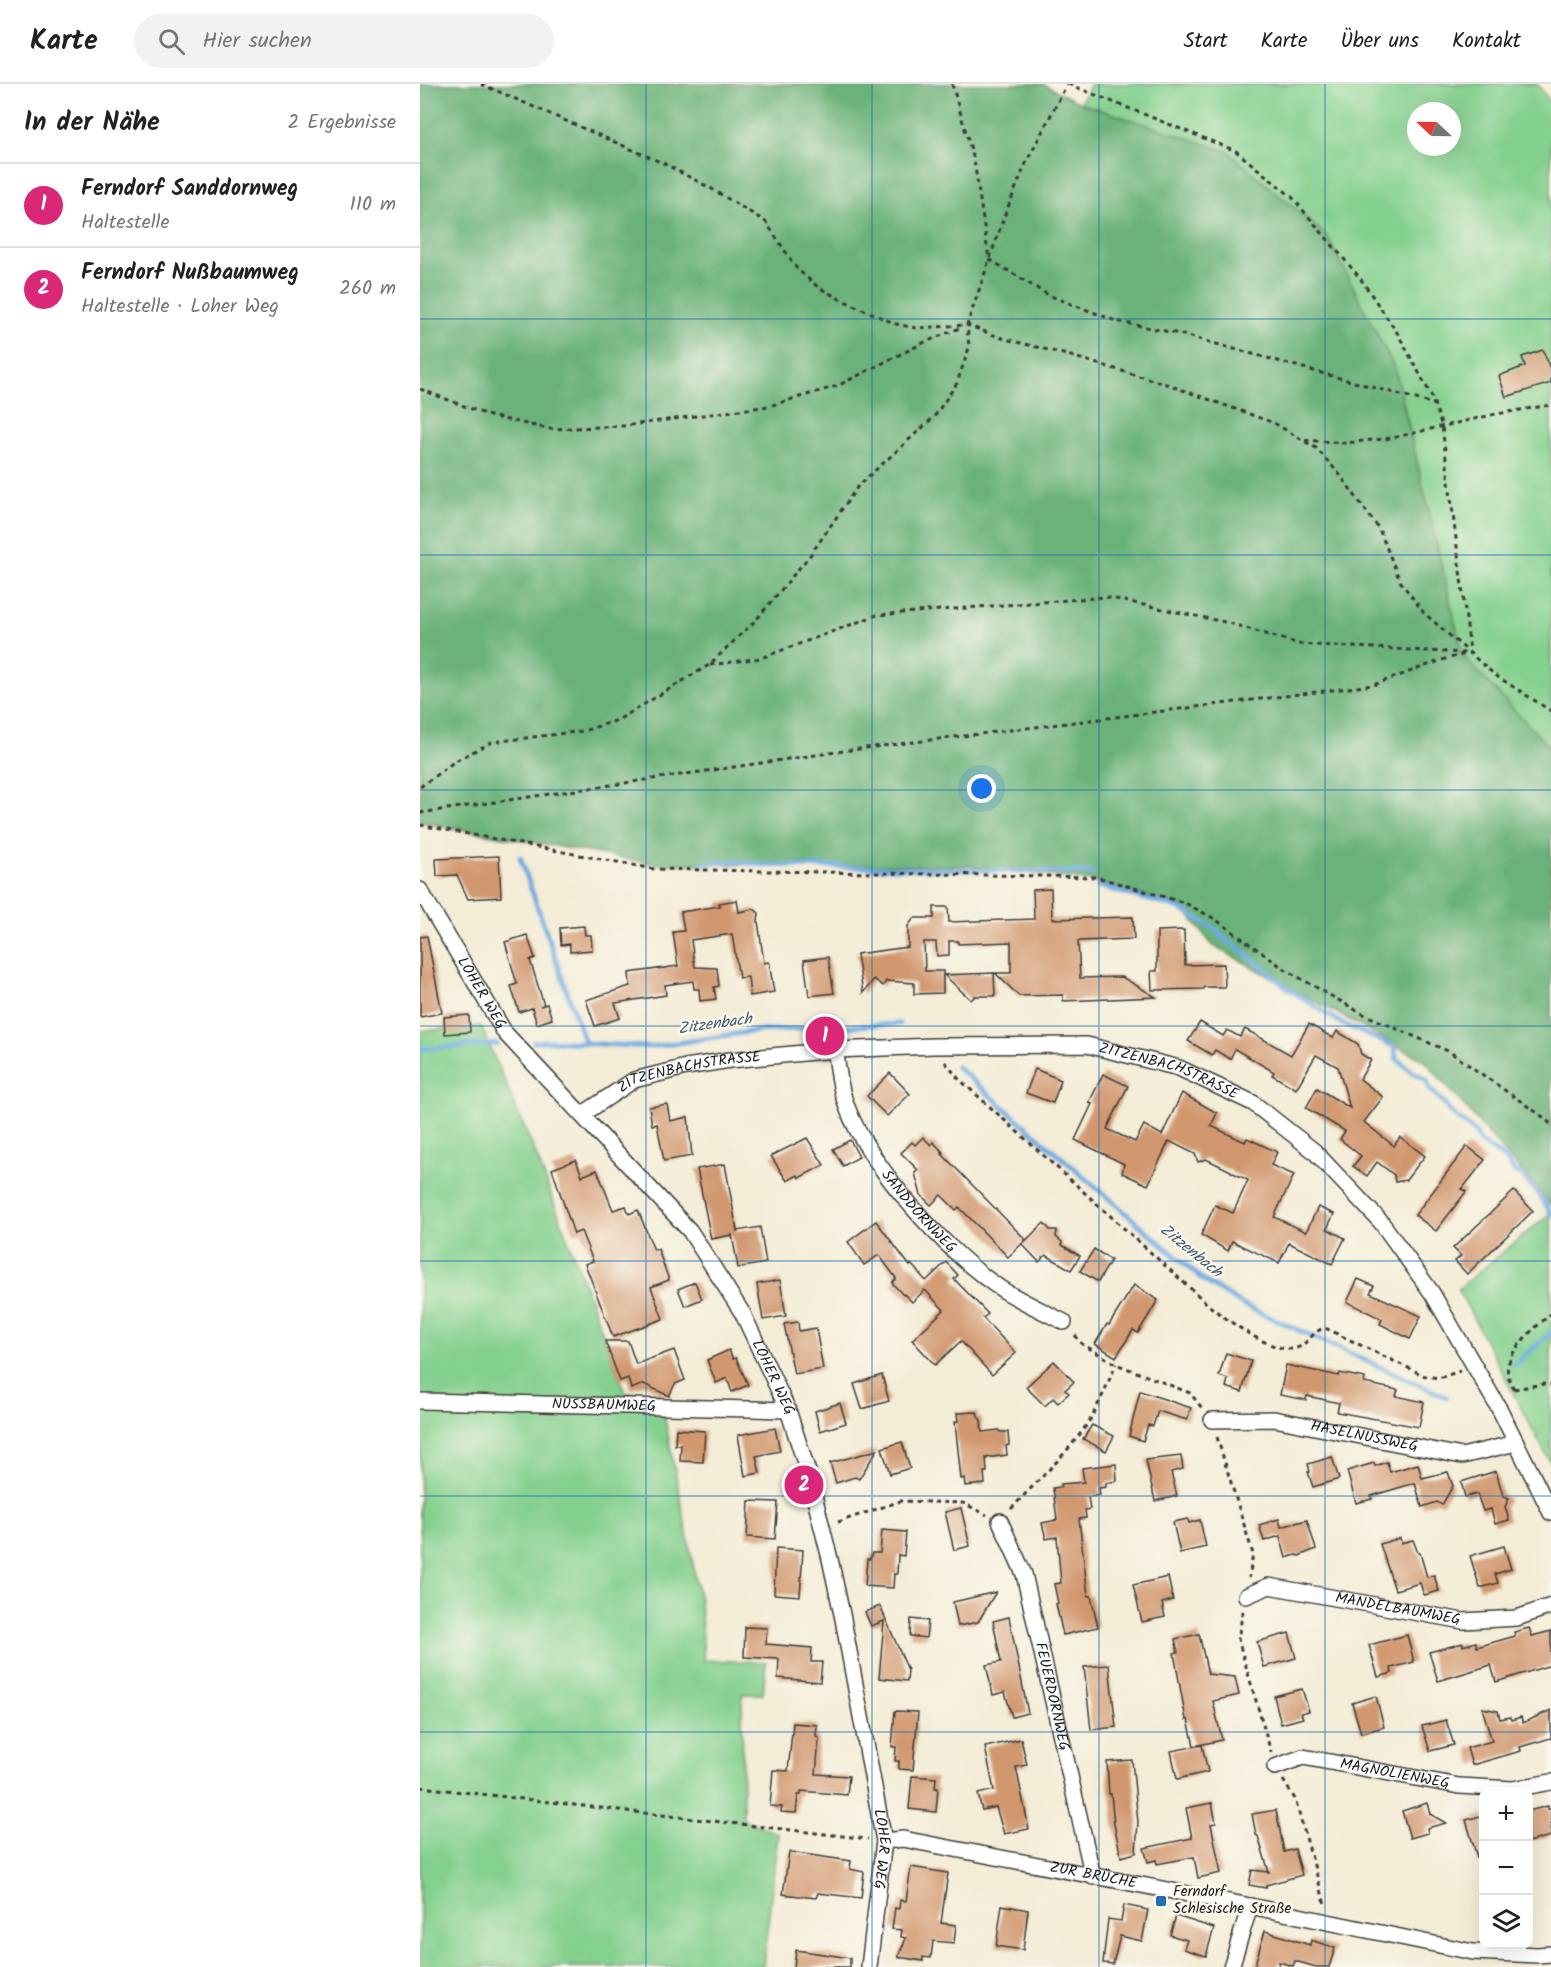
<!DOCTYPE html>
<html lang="de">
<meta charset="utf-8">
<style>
body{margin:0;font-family:Kalam,sans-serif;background:#f2f2f2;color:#202124}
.controls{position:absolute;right:18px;bottom:18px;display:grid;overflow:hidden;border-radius:12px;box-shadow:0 6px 24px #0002}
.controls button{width:54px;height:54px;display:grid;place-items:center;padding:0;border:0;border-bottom:2px solid #e0e0e0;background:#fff;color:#202124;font:30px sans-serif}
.compass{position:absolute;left:987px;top:18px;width:54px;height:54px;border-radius:50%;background:#fff;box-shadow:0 6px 24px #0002;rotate:292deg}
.you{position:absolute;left:562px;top:705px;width:21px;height:21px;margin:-15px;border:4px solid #fff;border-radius:50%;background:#1a73e8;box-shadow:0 0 0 9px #1a73e833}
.badge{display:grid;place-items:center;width:39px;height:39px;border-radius:50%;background:#db2777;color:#fff;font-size:20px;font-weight:700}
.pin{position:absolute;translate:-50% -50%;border:3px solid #fff;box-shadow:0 2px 6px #0006}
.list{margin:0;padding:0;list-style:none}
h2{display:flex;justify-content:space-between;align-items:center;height:78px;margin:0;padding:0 24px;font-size:26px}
h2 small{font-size:20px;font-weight:400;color:#757577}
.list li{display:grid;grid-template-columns:39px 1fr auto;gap:18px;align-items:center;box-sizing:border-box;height:84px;padding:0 24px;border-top:2px solid #e0e0e0}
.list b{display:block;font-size:22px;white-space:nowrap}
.list p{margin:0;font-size:20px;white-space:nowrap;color:#757577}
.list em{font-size:20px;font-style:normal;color:#757577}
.icon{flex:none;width:33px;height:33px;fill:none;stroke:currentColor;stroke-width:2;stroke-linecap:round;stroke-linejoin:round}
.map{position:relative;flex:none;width:1131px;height:1883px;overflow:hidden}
header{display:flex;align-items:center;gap:36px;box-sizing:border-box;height:84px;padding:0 30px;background:#fff;border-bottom:2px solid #e0e0e0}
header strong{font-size:28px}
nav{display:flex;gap:33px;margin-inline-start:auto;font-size:21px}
.search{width:420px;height:54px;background:#f2f2f2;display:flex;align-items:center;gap:15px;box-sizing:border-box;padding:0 21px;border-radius:33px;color:#757577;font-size:22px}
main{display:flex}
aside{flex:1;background:#fff}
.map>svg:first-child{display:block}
.green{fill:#84d08e;stroke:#507655;stroke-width:1.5;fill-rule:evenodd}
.forest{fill:#6bb279;stroke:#44674a;stroke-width:1.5}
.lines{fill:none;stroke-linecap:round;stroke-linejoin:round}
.stream{stroke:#6eaae0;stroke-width:5}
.building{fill:#d19870}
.street-casing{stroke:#3c3b38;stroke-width:18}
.path{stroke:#3c3b38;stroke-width:3;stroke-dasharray:4.5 4.5;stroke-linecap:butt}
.street{stroke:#fff;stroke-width:15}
.grid{fill:none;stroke:#1f6fb2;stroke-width:1.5;stroke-opacity:0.55}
.poi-dot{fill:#1f6fb2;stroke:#fbf7ec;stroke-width:2}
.labels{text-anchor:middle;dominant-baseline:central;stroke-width:5;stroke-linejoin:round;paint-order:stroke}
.street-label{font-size:15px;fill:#1c1c1c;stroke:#fbf7ec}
.poi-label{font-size:15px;fill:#1c1c1c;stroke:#fbf7ec;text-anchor:start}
.water-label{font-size:16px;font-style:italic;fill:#415c74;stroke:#fbf7ec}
</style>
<header>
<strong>Karte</strong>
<div class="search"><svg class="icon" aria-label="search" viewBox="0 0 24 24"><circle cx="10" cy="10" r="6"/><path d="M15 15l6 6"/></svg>Hier suchen</div>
<nav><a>Start</a><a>Karte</a><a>Über uns</a><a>Kontakt</a></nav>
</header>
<main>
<aside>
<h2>In der Nähe<small>2 Ergebnisse</small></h2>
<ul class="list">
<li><span class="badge">1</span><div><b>Ferndorf Sanddornweg</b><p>Haltestelle</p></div><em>110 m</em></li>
<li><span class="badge">2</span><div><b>Ferndorf Nußbaumweg</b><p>Haltestelle · Loher Weg</p></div><em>260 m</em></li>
</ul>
</aside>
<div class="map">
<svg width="1131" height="1883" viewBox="0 0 1131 1883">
<rect width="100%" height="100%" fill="#fbf7ec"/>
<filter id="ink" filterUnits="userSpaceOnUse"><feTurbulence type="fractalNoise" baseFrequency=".0167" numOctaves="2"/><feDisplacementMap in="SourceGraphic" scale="12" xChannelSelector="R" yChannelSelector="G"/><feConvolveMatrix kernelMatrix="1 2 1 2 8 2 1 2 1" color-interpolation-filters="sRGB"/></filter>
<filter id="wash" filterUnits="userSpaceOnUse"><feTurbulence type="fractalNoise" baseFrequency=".008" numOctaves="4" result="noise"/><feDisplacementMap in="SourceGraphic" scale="24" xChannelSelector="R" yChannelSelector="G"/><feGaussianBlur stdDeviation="1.35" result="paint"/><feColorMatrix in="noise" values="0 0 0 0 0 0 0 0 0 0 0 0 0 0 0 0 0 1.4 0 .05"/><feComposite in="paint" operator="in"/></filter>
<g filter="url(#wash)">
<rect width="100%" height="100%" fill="#f3ecd6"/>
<g class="green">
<path d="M671,0h446l14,19v646l-88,-92 -68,-288 -315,-266zM996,27h36v36h-36z"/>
<path d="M61,942l56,131 88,236h35l40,208 4,59 62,2 -3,32h-21l1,125 35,15 -15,133h-343v-936z"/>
<path d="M1131,1129v251l-93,-175z"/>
</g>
<path class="forest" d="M0,0h623l37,19 147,48 100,85 68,133 68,287 88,93v456l-126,-144 -213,-116 -30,-39 -89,-25 -123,-15 -315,-2 -235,-42z"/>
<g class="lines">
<g class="stream">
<path d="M100,773l65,186"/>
<path d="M281,780l38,-3 24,4 330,8"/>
<path d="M678,802l81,22 38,22 7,9 15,9 50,41 52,34 54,24 1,11 15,13 16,9 3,9 15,15 4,7 27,22 3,8 27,18 8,12 8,4 21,25 8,14"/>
<path d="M114,958l16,-1 100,6 106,-16 144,-7"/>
<path d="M0,965l77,-5"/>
<path d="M537,983l246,213 40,25 203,92"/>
<path d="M1095,1281l36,-33"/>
</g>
</g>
<g id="blocks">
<g class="building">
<path d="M1123,266l8,21v12l-45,14 -7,-21 26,-10 -3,-9z"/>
<path d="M79,772l2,41 -33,2 -11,-24 -20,1 -1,-17z"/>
<path d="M631,805l1,30 81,-2 1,22 -56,2 2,37 42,-1 34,20 -93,4v-6l-44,1 -24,-23h16v-31l-53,2v-3h-9v14l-12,1 -1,-14h-12l1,29h18v22l-29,1v-11l-28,-2 -3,5 -9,-7 -11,14 -6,-39 51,-7v-21l6,-8h20v-11h14l1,15 85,-3 -1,-29z"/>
<path d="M317,816l2,12 15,-3 5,4 -1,8 6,42 5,-1 5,30 -24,4 -2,-19 -9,1 -7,-44 -41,6 4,27 22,1 2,18 -5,1 2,12 -16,2 -1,-12h-5l-1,-8 -28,4 1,10 -51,8 5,15 -25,8 -9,-26 44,-14 -1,-13 49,-7 -5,-34 11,-1 -3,-19 39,-6 -1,-3z"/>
<path d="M164,842l1,9h6l1,15 -22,2v-8l-9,1 -1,-17z"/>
<path d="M764,846l1,35 39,-1 1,23h-21l-1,2 -51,1 -1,-19h6v-40z"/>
<path d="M107,851l8,23 -5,2 14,45 -4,1 7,-2 5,15 -15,5 -5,-16 -13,4 -8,-26 6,-2 -12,-42z"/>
<path d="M7,852l15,77 -22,4v-80z"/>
<path d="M408,873l6,36 -25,3 -5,-36z"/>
<path d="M574,889l1,23h-20l-4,4 -27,-25z"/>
<path d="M49,931l1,17 -25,2 -1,-17z"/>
<path d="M780,938l23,14 4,-6 13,7 5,-8 46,26 18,-31 24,14 4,-7 21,13 3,10 10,6 -11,19 23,18 -19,25 30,24 6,-9 25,19 -19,24 -11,2 -1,-7 -17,-13 -10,14 -14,-10 8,-10 -21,-17 5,-8 -39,-23 11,-20 33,20 -12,-41 -22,-12 -20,34 -24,-14 2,-3 -39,-23 -5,10 -15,-9 -3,5 -24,-14z"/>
<path d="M615,985l26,11 -8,23 -27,-10z"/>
<path d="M470,989l20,21 -23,22 -20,-20z"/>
<path d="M683,990l25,12 -21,43 28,13 9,-17 18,10 20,-42 35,20 -6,13 34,16 2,-4 30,14 -6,13 23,10 -20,42 32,15 12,-25 16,7 -7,15 18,9 -13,26 -43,-21 -10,20 -47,-22 -4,10 -27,-16 14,-30 18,8 15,-33 -17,-8v-1l-25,-12 -8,3 -3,-8 -26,-13 -21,44 -26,-12 2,-9 -49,-24 17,-36 -3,-1z"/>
<path d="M247,1020l3,17 18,-4 4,39 -28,5 -7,-37 -5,1 -3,-18z"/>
<path d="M503,1053l8,8 2,-3 11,11 -2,1 84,86 -18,17 -49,-50 -3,3 -15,-15 -10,10 -10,-10 -6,-22 3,-3 -17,-17 11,-11 3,3z"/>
<path d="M387,1054l17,27 -25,13 -1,-3 -11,6 -16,-25z"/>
<path d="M430,1056l9,17 -16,9 -10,-17z"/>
<path d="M1047,1062l18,14 -23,29 4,3 -30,39 -21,-16z"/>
<path d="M156,1076l6,16 15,-6 16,40 13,-4 3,8 9,-4 16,40 4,-1 11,31 -18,7 12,32 -50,18 -28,-73 8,-3 -12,-30 -7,3 -22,-65z"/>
<path d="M305,1080l12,67 23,-4 6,36 -28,5 -6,-33 -21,4 -14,-70z"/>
<path d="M1094,1107l19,20 -66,63 -12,-13 6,-5 -8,-8z"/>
<path d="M456,1137l34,45 1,-2 15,17 20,-19 12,13 -4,4 34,35 -5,4 33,35 -24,22 -31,-34 -26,24 -23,-25 32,-30 -19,-20 -13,12 -8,-8 -1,1 -11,-12 4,-5 -17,-23 -15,10 -16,-23z"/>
<path d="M624,1139l6,7h7l-1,7 6,5v3l18,11 -9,14 -25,-15 -7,7 -17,-18z"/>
<path d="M674,1165l17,11 -13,22 -18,-11z"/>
<path d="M938,1195l16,7 -4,7 51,23 -11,23 -30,-15 2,-5 -35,-17z"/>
<path d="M360,1196l6,36 -23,4 -6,-36z"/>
<path d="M275,1198l7,17 -17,7 -7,-17z"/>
<path d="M714,1201l24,15 -20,33 -5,-3 -17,27 -21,-13 12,-20 2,1z"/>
<path d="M378,1238l1,9 17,-3 7,41 -29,5 -10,-50z"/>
<path d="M185,1257h23l8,23 38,-14 11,30 -10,4 -6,12 -25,-12 -13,5 -3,-11 -8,3z"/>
<path d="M309,1266l4,9 3,-1 12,27 -16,7 -5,-14 -11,5 -9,-23z"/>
<path d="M806,1269l25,8 -9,31 -16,-5 2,-8 -9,-3z"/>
<path d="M634,1277l20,21 -9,8 4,3 -11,10 -5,-5 -8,8 -19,-19z"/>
<path d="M866,1281l53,11 1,-3 25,5 -1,5 34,7 -2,6 28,6 -5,25 -82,-15 2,-9 -32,-7 -1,4 -26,-5z"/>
<path d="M462,1291l7,26 -27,8 -8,-25z"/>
<path d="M720,1307l51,17 -4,12 -29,-9 -5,15 -5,-1 -5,16 -14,-5z"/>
<path d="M420,1319l6,20 -26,8 -5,-20z"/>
<path d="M557,1328l1,5 3,3 1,12 17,-2 1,2h8l1,13 -3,1 1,9 -21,3 1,14h-3l1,12 -20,2 -1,-8 -3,1 -6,-57 3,-1 -1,-8z"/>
<path d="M672,1341l22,11 -8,15 -23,-12z"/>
<path d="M355,1344l5,23 -24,5 4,17 -15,3 -7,-41z"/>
<path d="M256,1345l29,2 -2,31 -23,-1 1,-16h-6z"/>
<path d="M482,1358l8,26 -20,6 -8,-26z"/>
<path d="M457,1366l-18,29 -4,-2 -19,6 -6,-20z"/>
<path d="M761,1372l2,13 -12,3 6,24 -22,5 -9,-41z"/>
<path d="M912,1373l7,22 -26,8 -5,-15h2l-2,-8z"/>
<path d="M967,1378l3,10 28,-8 4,14 26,-6 5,14 -11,19 -5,-3 -15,5 -7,-24 -44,13 1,3 -16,4 -9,-32 27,-8 1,3z"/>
<path d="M696,1380l1,17 -11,2v4l-7,1 1,7 -12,2 2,12 -5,1 1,8 -7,1 9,77h3l7,31 -35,8 -7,-31 2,-1 -4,-19 7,-1 -4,-46 -11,2 -4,-16 15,-3 -4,-32 8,-1v-3l23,-2 -2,-14z"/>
<path d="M1076,1387l7,25 6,2 -4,9 4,13 -14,4 -4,-15 -8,2 -6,-17 -12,3 -4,-15z"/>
<path d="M329,1417l29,1 -3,37 -28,-2z"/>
<path d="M541,1424l9,38 -16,4 -9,-38z"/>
<path d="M768,1435l1,4 11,-3 6,27 -26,6 -7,-31z"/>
<path d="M859,1435l2,8 26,-7 9,29 -17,7 -3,-1 -10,3 -6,-22 -16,5 -5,-16z"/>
<path d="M462,1446l24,2 -2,24 -6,-1 -1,19h-3l-1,14 -28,-2 2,-27h3l2,-6h8z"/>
<path d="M980,1454l1,5 12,-3 5,13h2l7,24 7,-2 5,16 -15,4 -4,-12 -25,7 -15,-46z"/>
<path d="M1084,1462l7,23 -16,5 3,9 -18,5 -10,-32z"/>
<path d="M356,1464l27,2 -3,46 -26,-2z"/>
<path d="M748,1493l5,23 -11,3 3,14 -23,5 -9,-37z"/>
<path d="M576,1508l-18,30 -20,4 -5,-24z"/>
<path d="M460,1522l28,64 -1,11 -28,-3 5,-57 -13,5 -6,-14z"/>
<path d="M589,1533l19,96 -16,4 -7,-25 -12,3 -7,-30 15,-3 -8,-41z"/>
<path d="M491,1535l17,2 -2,17 -16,-2z"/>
<path d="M325,1543l22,1 -1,16 46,4 -1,14h11l-2,20 -42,-4 1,-19 -35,-2z"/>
<path d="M1109,1544l3,8 19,-5v34l-55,17 -5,-17 -53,16 -9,-29 34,-9v3l13,-4 1,5 38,-11 -1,-4z"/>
<path d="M869,1549l7,25 -32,9 -7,-25z"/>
<path d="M779,1550l9,40 27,3 4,18 -26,6 9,39 -28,6 -6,-27 -2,1 -12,-67 4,-1 -3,-13z"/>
<path d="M987,1551l7,27 -23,6 1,5 -14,4 -9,-32z"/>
<path d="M689,1581l7,62 -25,3 -7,-63z"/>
<path d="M882,1605l7,22 -8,2 2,5 -22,6 -7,-28z"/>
<path d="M956,1612l8,31 -23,6 -9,-30z"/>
<path d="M1062,1624l16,3 2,8 10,-2 1,3 10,-3 2,6 28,-13v28l-31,9 1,4 -49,14 -5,-17 25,-7z"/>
<path d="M475,1627l23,1 -5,58 -14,-1v-8h-4l1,-14h-4z"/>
<path d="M1026,1636l8,25 -24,6 -8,-25z"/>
<path d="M373,1639l24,2 -1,12 3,1 -3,36 33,2 -2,19 -46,-4v4h-3l-2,18 -15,-1 1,-5 -12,-1 3,-36 15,1z"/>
<path d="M601,1655l6,26 -11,2 13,62 -25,5 -8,-27 -14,3 -4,-16 16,-4 -9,-43z"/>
<path d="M782,1661l6,27 -31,7 -6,-28z"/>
<path d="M712,1676l6,62 -2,31 -15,4 -7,-33 -3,-30h-2l-2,-32z"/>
<path d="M492,1692l24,2 -1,10h3l-2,24 -27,-3z"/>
<path d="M792,1719l4,20 -5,1 10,49 -23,5 -4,-21 -37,7 -1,-4 -8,2 -4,-14 48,-10 -6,-30z"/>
<path d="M1007,1719l3,11 16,9 -19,5 1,5 -18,5 -8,-27z"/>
<path d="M1128,1722v3h3v27l-23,6v-31z"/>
<path d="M856,1726l8,42 11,-3 7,26 -36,10v3l-17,-3 3,-15 17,2 -11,-36 -2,-1 -4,-21z"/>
<path d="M1064,1731v49h-5l-13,-44z"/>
<path d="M369,1768l62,9 -1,8 14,3 -3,26 -43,-5 -2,5 -33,-4z"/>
<path d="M491,1783l37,6 -7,50 15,2 -2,18 -21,-2 -2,17 -8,-1v4l-25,-4 8,-19 -5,-1 1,-7 -10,-1 3,-21 4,1 1,-9 6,1z"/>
<path d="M582,1821l26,5 -5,40 -27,-4z"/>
<path d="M704,1821l24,5 -6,31 -22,-5 -7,28 -10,-1 5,-44 13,2z"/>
<path d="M756,1832l38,12 -8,28 -22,-7 3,-9 -17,-5z"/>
<path d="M845,1847l45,14 1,-5 24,8 -6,19h-13l-21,-6 -2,5 -14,-4 -1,5h-24z"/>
<path d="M376,1866l54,8v9h-56z"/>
</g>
</g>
</g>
<g filter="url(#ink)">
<use href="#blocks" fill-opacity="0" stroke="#3c3b38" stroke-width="1.5"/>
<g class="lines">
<g class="street-casing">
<g id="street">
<path id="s1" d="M0,806l85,143 185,198 53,83 45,96 20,62 22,87 13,60 41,222 -15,126"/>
<path id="s2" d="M415,966c3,15 4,31 8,45 17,63 106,161 160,195 20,12 41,22 61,32"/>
<path id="s3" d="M163,1030l51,-34 52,-13 44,-7 105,-10 98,-4 154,-1 92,23 74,35 61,48 67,71 51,71 69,119 50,101"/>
<path id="s4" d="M0,1317l368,9"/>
<path id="s5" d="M792,1336l62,-1 188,37 54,-13"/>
<path id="s6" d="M580,1437l24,53 69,303"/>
<path id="s7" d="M826,1512l23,-10 194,35 54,-3 34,-12"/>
<path id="s8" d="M855,1683l28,-10 156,29 54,3 38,-7"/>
<path id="s9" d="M464,1757l19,-2 347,67 223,46 64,3 14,-1"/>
<path d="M811,1883l19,-61"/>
</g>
</g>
<g class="path">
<path d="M61,0l182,79 49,26 54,33 31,47 21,18 22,12 56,25 20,4 51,-3 35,13 69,18 95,28 108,39 42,25 25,28 38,53 21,52 24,32 71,62 56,36"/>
<path d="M532,0l22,76 15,99 59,36 68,26 64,13 254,70"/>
<path d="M648,0l168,67 56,46 68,81 38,56 33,61 11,31 28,225"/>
<path d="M0,305l70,27 59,13 74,-3 146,-20 68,-20 86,-43 39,-16"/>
<path d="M885,356l40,3 47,-5 104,-24 55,-9"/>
<path d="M290,581l51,-7 116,-43 229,-18 123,26 70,21 166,9"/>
<path d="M0,703l35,-26 37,-19 91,-11 35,-11 91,-55 47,-45 55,-66 47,-68 76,-69 23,-34 12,-35 -2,-23 37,-108 22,-54 41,-79"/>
<path d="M0,729l430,-63 523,-65 72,-26 25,-6"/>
<path d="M0,741l234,44 443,8 88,26 30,16 71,51 75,43 89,39 96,67 5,6"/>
<path d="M525,978l13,16 254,230c17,13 66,50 87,39 10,-5 15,-17 26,-19l100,48 14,2 21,-7"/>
<path d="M655,1251l7,9 34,20 74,29 12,15"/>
<path d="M1094,1305c-4,-7 -8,-15 -6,-23 3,-18 29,-41 43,-52"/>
<path d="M1094,1305l29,-5 8,1"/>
<path d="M797,1353l36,117 -4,24"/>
<path d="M591,1425c24,-26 51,-50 72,-79 14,-19 23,-43 33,-66"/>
<path d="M418,1438l63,-21 62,2 24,12"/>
<path d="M823,1527l-5,28 33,113"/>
<path d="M863,1696l12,19 30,105"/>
<path d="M0,1703l448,52"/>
</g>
<use href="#street" class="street"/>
</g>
</g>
<path class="grid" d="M226,0v1883M452,0v1883M679,0v1883M905,0v1883M0,235h1131M0,471h1131M0,706h1131M0,942h1131M0,1177h1131M0,1412h1131M0,1648h1131"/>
<rect class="poi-dot" x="735" y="1811" width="12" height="12" rx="3"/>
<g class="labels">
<g class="street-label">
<text stroke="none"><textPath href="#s1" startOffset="120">LOHER WEG</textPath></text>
<text stroke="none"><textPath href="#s3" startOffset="603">ZITZENBACHSTRASSE</textPath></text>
<text stroke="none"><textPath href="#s3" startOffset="117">ZITZENBACHSTRASSE</textPath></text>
<text stroke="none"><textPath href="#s2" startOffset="186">SANDDORNWEG</textPath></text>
<text stroke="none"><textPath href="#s1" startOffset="606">LOHER WEG</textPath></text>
<text stroke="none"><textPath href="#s4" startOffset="184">NUSSBAUMWEG</textPath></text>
<text stroke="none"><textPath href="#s5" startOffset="154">HASELNUSSWEG</textPath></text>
<text stroke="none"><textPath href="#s7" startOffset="156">MANDELBAUMWEG</textPath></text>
<text stroke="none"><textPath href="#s6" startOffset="184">FEUERDORNWEG</textPath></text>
<text stroke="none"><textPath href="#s8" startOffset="123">MAGNOLIENWEG</textPath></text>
<text stroke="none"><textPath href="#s1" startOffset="1092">LOHER WEG</textPath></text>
<text stroke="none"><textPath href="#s9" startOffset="213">ZUR BRÜCHE</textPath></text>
</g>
<g class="poi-label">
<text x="753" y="1808">Ferndorf<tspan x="753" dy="17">Schlesische Straße</tspan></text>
</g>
<g class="water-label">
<text transform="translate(295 940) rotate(-8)">Zitzenbach</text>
<text transform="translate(771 1167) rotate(39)">Zitzenbach</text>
</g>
</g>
</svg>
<div class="controls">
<button>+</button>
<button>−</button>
<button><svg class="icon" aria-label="layers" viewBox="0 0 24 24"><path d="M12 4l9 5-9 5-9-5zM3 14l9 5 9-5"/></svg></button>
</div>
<svg class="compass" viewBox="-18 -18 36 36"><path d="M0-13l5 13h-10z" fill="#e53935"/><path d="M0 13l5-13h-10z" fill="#757577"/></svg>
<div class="you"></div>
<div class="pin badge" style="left:405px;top:952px">1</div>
<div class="pin badge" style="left:384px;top:1401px">2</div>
</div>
</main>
